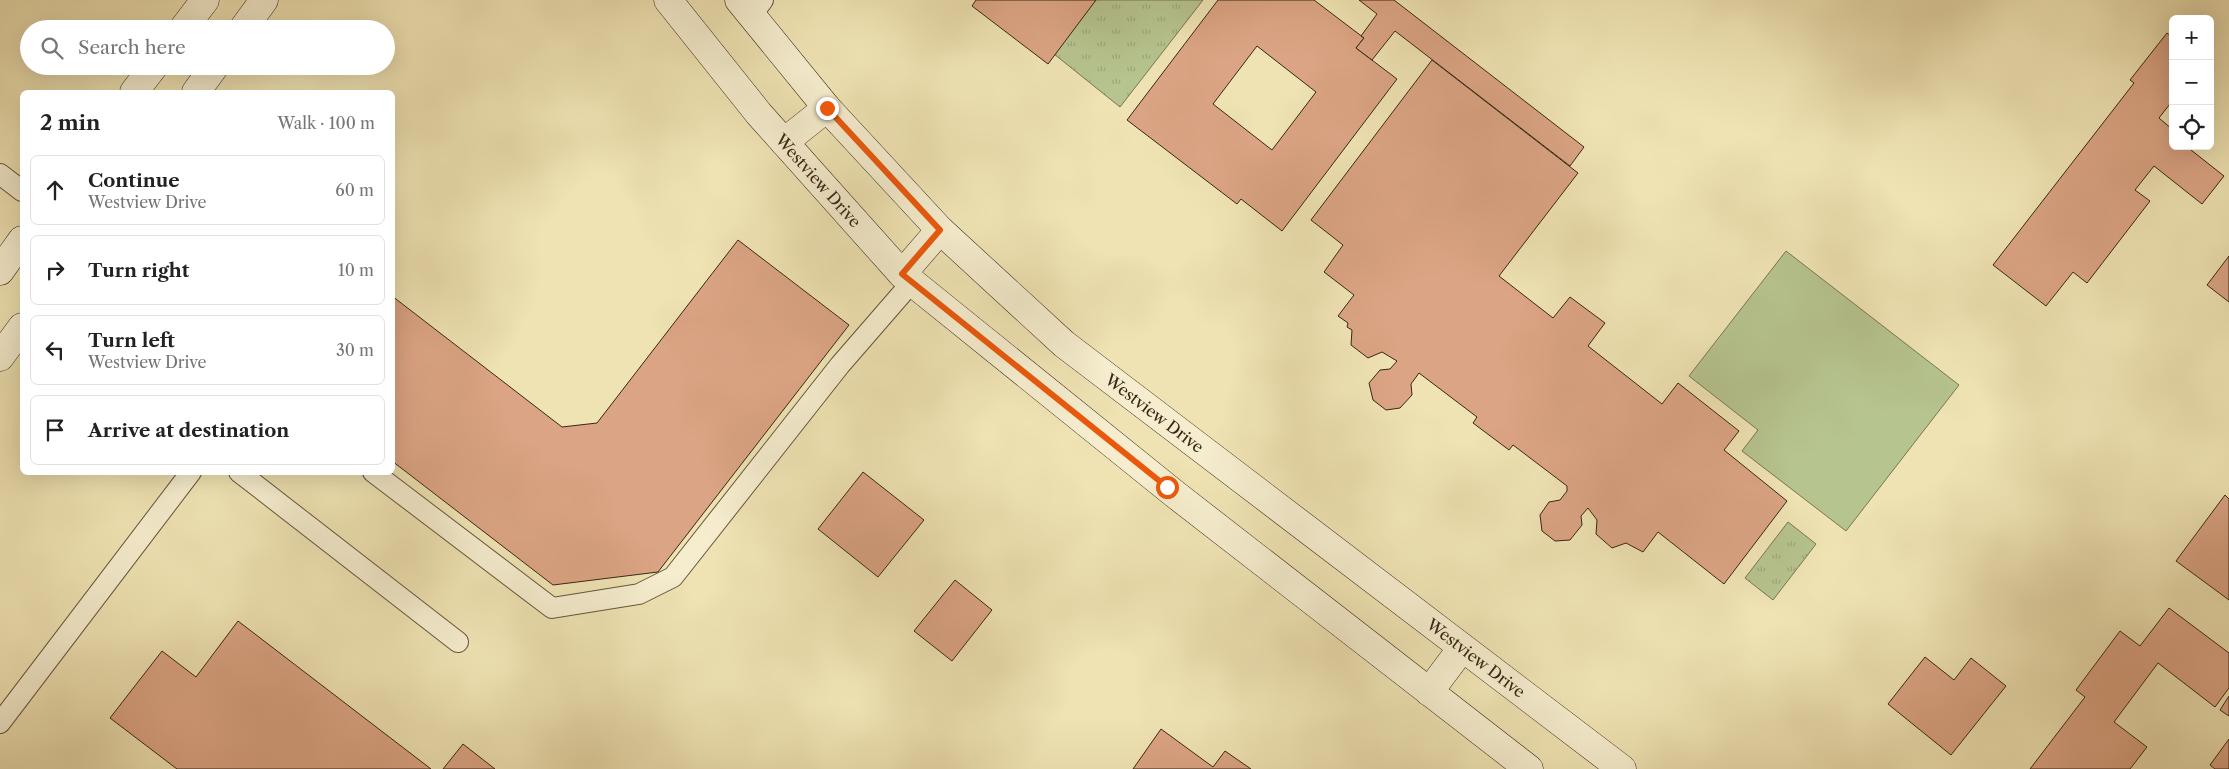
<!DOCTYPE html>
<meta charset="utf-8">
<style>
body{margin:0;font-family:"Libre Caslon Text",serif;background:#f6f6f6;color:#222}
.controls{position:absolute;right:15px;top:15px;display:grid;overflow:hidden;border-radius:8px;box-shadow:0 5px 20px #0002}
.controls button{width:45px;height:45px;display:grid;place-items:center;padding:0;border:0;border-bottom:1px solid #e0e0e0;background:#fff;color:#222;font:25px sans-serif}
.stop{position:absolute;width:15px;height:15px;margin:-11px;border:4px solid #ea580c;border-radius:50%;background:#fff}
.stop.end{background:#ea580c;border-color:#fff;box-shadow:0 1px 5px #0008}
.list{margin:0;padding:0;list-style:none}
h2{display:flex;justify-content:space-between;align-items:center;height:65px;margin:0;padding:0 20px;font-size:21px}
h2 small{font-size:16px;font-weight:400;color:#767676}
.list li{display:grid;grid-template-columns:32px 1fr auto;gap:15px;align-items:center;box-sizing:border-box;height:70px;margin:0 10px 10px;padding:0 10px;border:1px solid #e0e0e0;border-radius:8px}
.list b{display:block;font-size:19px;white-space:nowrap}
.list p{margin:0;font-size:16px;white-space:nowrap;color:#767676}
.list em{font-size:16px;font-style:normal;color:#767676}
.icon{flex:none;width:28px;height:28px;fill:none;stroke:currentColor;stroke-width:2;stroke-linecap:round;stroke-linejoin:round}
.map{position:relative;flex:none;width:2229px;height:769px;overflow:hidden}
.search{position:absolute;background:#fff;box-shadow:0 5px 20px #0002;left:20px;top:20px;width:375px;height:55px;display:flex;align-items:center;gap:12px;box-sizing:border-box;padding:0 18px;border-radius:28px;color:#767676;font-size:19px}
.panel{position:absolute;background:#fff;box-shadow:0 5px 20px #0002;left:20px;top:90px;width:375px;height:385px;border-radius:8px}
.map>svg:first-child{display:block}
.grass{fill:url(#grass-tufts);stroke:#787552}
.garden{fill:#b6c48f;stroke:#787552}
.building{fill:#dba484;stroke:#392616;fill-rule:evenodd}
.lines{fill:none;stroke-linecap:round;stroke-linejoin:round}
.lane-casing{stroke:#66553d;stroke-width:22}
.secondary-casing{stroke:#392616;stroke-width:29}
.lane{stroke:#f5edce;stroke-width:20}
.secondary{stroke:#f5edce;stroke-width:28}
.route{stroke:#ea580c;stroke-width:6}
.labels{text-anchor:middle;dominant-baseline:central;stroke-width:5;stroke-linejoin:round;paint-order:stroke}
.street-label{font-size:16px;fill:#392616;stroke:#f5edce}
</style>
<div class="map">
<svg width="2229" height="769" viewBox="0 0 2229 769">
<defs>
<pattern id="grass-tufts" width="24" height="20" patternUnits="userSpaceOnUse" patternTransform="scale(1.25)"><rect width="24" height="20" fill="#b6c48f"/><path d="M3 7l-1-3M5 7V3M7 7l1-3M15 17l-1-3M17 17v-4M19 17l1-3" fill="none" stroke="#9da87b"/></pattern>
</defs>
<rect width="100%" height="100%" fill="#efe3b3"/>
<filter id="stains"><feTurbulence type="fractalNoise" baseFrequency=".004" numOctaves="4"/><feColorMatrix values="0 0 0 0 .2 0 0 0 0 .09 0 0 0 0 .02 0 0 0 .5 -.17"/></filter>
<radialGradient id="worn" r=".72"><stop offset=".6" stop-color="#630" stop-opacity="0"/><stop offset="1" stop-color="#630" stop-opacity=".3"/></radialGradient>
<g class="grass">
<path d="M1096,0h107l-83,107 -66,-53z"/>
<path d="M1788,522l28,22 -43,56 -28,-22z"/>
</g>
<path class="garden" d="M1786,251l173,134 -113,146 -104,-80 16,-21 -69,-54z"/>
<g class="building">
<path d="M976,0h120l-48,64 -76,-58z"/>
<path d="M1218,0h96l50,38 -8,10 41,31 -115,152 -41,-32 -4,5 -110,-84zM1257,46l59,46 -44,58 -59,-46z"/>
<path d="M1359,0h35l190,147 -14,19 -175,-135 -23,29 -16,-12 8,-10 -3,-2 16,-22z"/>
<path d="M2167,33l6,5v62l-14,18 14,12v16h13l38,30 -22,28 -48,-38 -19,24 15,11 -63,82 -14,-11 -27,34 -53,-41 141,-182 -4,-3z"/>
<path d="M1432,60l146,113 -79,103 54,42 17,-21 35,26 -17,23 74,58 16,-21 61,48 -15,19 63,51 -63,83 -66,-52 -15,20 -17,-9 -14,5 -16,-14 1,-14 -9,-12 -7,8 1,9 -12,15 -15,1 -13,-10 -2,-16 9,-13 11,-2 7,-9v-5l-54,-41 -4,5 -36,-27 4,-6 -58,-44 -8,11 1,11 -12,13 -14,2 -13,-10 -4,-17 11,-13 10,-1 7,-8 -15,-9 -14,6 -17,-13 1,-15 -5,-3 1,-4 -10,-7 16,-21 -30,-23 19,-27 -32,-25z"/>
<path d="M738,240l111,85 -191,247 -105,13 -161,-124v-165l170,131 35,-4z"/>
<path d="M2229,256v46l-22,-17z"/>
<path d="M863,472l61,48 -46,57 -60,-48z"/>
<path d="M2225,495l4,4v101l-53,-39z"/>
<path d="M955,580l37,30 -40,51 -38,-30z"/>
<path d="M2169,608l60,45v35l-14,19 -57,-44 -44,59 33,25 -17,22h-100l55,-72 -9,-7 44,-59 20,15z"/>
<path d="M238,621l193,148h-254l-67,-51 52,-67 34,26z"/>
<path d="M1925,657l29,23 17,-22 35,28 -55,69 -63,-51z"/>
<path d="M2229,696v20l-9,-6z"/>
<path d="M1161,729l52,38 12,-16 26,18h-118z"/>
<path d="M2229,739v30h-14l-5,-4z"/>
<path d="M463,744l32,25h-52z"/>
</g>
<g class="lines">
<g class="lane-casing">
<g id="lane">
<path d="M752,15l11,-15"/>
<path d="M0,174l22,17"/>
<path d="M239,472l219,170"/>
<path d="M373,472l179,136 87,-14 34,-17 167,-212 72,-83"/>
<path d="M0,723l191,-251"/>
</g>
</g>
<g class="secondary-casing">
<g id="secondary">
<path id="s1" d="M668,0l91,114 143,160 274,221 353,274"/>
<path id="s2" d="M739,0l88,108 113,122 124,114 558,425"/>
<path d="M183,29l22,-29"/>
<path d="M243,29l21,-29"/>
<path d="M134,92l20,-26"/>
<path d="M196,92l19,-26"/>
<path d="M784,142l43,-34"/>
<path d="M0,271l22,-31"/>
<path d="M902,274l38,-44"/>
<path d="M0,357l22,-30"/>
<path d="M1429,692l33,-44"/>
</g>
</g>
<use href="#lane" class="lane"/>
<use href="#secondary" class="secondary"/>
</g>
<g class="lines">
<path class="route" d="M827,108l113,122 -38,44 265,213"/>
</g>
<g class="labels">
<g class="street-label">
<text stroke="none"><textPath href="#s1" startOffset="235">Westview Drive</textPath></text>
<text stroke="none"><textPath href="#s2" startOffset="588">Westview Drive</textPath></text>
<text stroke="none"><textPath href="#s2" startOffset="992">Westview Drive</textPath></text>
</g>
</g>
<rect width="100%" height="100%" filter="url(#stains)"/>
<rect width="100%" height="100%" fill="url(#worn)"/>
</svg>
<div class="controls">
<button>+</button>
<button>−</button>
<button><svg class="icon" aria-label="locate" viewBox="0 0 24 24"><circle cx="12" cy="12" r="6"/><path d="M12 2v4M12 18v4M2 12h4M18 12h4"/></svg></button>
</div>
<div class="stop" style="left:1167px;top:487px"></div>
<div class="stop end" style="left:827px;top:108px"></div>
<div class="search"><svg class="icon" aria-label="search" viewBox="0 0 24 24"><circle cx="10" cy="10" r="6"/><path d="M15 15l6 6"/></svg>Search here</div>
<section class="panel">
<h2>2 min<small>Walk · 100 m</small></h2>
<ul class="list">
<li><svg class="icon" aria-label="ahead" viewBox="0 0 24 24"><path d="M12 20V5M6 11l6-6 6 6"/></svg><div><b>Continue</b><p>Westview Drive</p></div><em>60 m</em></li>
<li><svg class="icon" aria-label="right" viewBox="0 0 24 24"><path d="M7 20v-9h11M14 6l5 5-5 5"/></svg><div><b>Turn right</b></div><em>10 m</em></li>
<li><svg class="icon" aria-label="left" viewBox="0 0 24 24"><path d="M17 20v-9H6M10 6l-5 5 5 5"/></svg><div><b>Turn left</b><p>Westview Drive</p></div><em>30 m</em></li>
<li><svg class="icon" aria-label="arrive" viewBox="0 0 24 24"><path d="M6 21V4h12l-3 4 3 4H6"/></svg><div><b>Arrive at destination</b></div></li>
</ul>
</section>
</div>
